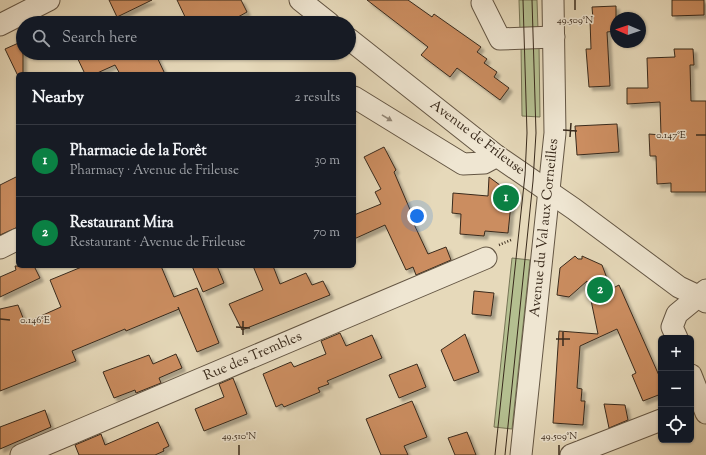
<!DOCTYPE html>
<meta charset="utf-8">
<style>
body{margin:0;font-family:"Sorts Mill Goudy",serif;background:#20242c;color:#f1f3f6}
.controls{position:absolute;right:12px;bottom:12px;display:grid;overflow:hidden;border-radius:6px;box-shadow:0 1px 3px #0004}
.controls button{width:36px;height:36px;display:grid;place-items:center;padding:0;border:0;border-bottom:1px solid #363941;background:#171b24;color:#f1f3f6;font:20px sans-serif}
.compass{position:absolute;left:610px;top:12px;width:36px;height:36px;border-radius:50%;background:#171b24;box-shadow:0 1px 3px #0004;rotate:272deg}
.you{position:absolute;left:417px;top:216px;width:14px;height:14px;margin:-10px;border:3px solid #fff;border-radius:50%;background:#1a73e8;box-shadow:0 0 0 6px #1a73e833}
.badge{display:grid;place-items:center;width:26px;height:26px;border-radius:50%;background:#0b8043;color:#fff;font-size:13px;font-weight:700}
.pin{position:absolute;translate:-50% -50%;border:2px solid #fff;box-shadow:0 1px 4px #0006}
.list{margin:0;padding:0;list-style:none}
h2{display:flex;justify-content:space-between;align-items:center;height:52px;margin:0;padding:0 16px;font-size:17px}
h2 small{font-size:13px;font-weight:400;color:#9ea1a6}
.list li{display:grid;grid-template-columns:26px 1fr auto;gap:12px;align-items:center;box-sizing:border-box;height:72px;padding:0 16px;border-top:1px solid #363941}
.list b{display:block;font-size:15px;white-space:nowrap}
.list p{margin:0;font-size:13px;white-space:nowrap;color:#9ea1a6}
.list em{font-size:13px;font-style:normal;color:#9ea1a6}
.icon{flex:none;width:22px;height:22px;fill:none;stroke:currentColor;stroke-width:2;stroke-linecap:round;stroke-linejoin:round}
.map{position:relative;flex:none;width:706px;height:455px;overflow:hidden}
.search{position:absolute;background:#171b24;box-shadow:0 1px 3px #0004;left:16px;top:16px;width:340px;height:44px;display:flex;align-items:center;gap:10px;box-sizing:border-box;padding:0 14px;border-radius:22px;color:#9ea1a6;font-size:15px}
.panel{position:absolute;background:#171b24;box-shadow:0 1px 3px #0004;left:16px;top:72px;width:340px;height:196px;border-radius:6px}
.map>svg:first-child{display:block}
.green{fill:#b4bf90;stroke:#767456}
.building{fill:#cb8d61;stroke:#392a1c;filter:url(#shadow)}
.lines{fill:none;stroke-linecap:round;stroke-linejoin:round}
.minor-casing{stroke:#645644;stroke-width:23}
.path{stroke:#392a1c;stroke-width:2.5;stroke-dasharray:1 2;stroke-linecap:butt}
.minor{stroke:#efe6d2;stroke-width:21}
.tram{stroke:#392a1c;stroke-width:1}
.oneway{fill:#948877}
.ticks{fill:none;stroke:#392a1c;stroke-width:1.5}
.labels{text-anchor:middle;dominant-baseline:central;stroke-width:3;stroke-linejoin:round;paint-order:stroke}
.street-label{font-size:14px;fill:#392a1c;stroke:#efe6d2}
.ticks-label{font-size:10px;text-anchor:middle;fill:#392a1c;stroke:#efe6d2;stroke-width:3;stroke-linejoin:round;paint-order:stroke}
</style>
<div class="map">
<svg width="706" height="455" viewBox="0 0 706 455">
<defs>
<filter id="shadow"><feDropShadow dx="3.5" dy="3.5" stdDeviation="1" flood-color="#0004"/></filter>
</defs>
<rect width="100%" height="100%" fill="#e6d9ba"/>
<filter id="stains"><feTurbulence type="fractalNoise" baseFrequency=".005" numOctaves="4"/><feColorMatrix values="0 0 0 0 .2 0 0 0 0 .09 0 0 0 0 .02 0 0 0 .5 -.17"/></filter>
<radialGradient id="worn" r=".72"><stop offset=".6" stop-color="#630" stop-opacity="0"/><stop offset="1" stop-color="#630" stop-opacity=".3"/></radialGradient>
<g class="green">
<path d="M519,0h18l1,30 -18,1z"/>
<path d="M521,46h18l1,71 -18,-1z"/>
<path d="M512,258l18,2 -18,169 -18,-2z"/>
</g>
<g class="building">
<path d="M109,0h43l-35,17z"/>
<path d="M177,0h64l6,12 -9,5 3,6h-53z"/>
<path d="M367,0h41l24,17 2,-3 47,33 -4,5 10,7 -3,4 13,9 -3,5 15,11 -9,12 -43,-32 -7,9 -29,-22 7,-8z"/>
<path d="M672,0h32v15l-32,1z"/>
<path d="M616,6v25l-9,1 3,54 -21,1 -3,-38h5l-1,-29 3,-1 -1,-12z"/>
<path d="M23,41v33h-5v2l-13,-27z"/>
<path d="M674,49h19l1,16h-4l1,36h15v91h-35v-9l-14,1 -1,-28h-6l-1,-22 12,1 -1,-33 -33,2v-16h21l-1,-30 28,-1z"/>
<path d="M75,53h80l10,21h-45l-5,-9 -20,9h-10z"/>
<path d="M617,124l2,28 -42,3 -2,-29z"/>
<path d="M384,147l12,23 -2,2 20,47 -2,1 16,34 18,-7 5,13 -35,15 -3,-8 -7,3 -21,-45 -31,14v-24l27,-11 -6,-12 6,-3 -17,-32z"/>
<path d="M18,176v51l-18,8v-50z"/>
<path d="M489,177l23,17 -4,39 -23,-2 -1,5 -24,-2 1,-20 -9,-1 1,-20 35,3z"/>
<path d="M575,256l3,3h4v-3l20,9 9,24 8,-4 42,95v14l-18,7 -11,-26 4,-2 -19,-44 -37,17 -3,42 5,1 -1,12h4l-2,24 -30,-2 6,-92 39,3 -11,-53 -18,16 -12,-2 3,-27z"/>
<path d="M15,266h19l6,12 -40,19v-20l16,-7z"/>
<path d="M84,266h77l13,31 23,-9 22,55 -22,9 -19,-45 1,2 -53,22 -1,-2 -53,22 4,10 -76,30v-82l18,-4 7,18 36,-16 -11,-27z"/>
<path d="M192,266h25l7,17 -21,9z"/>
<path d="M253,266h20l7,18 26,-11 6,12 11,-4 7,14 -88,35 -13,-26 34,-14z"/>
<path d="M474,291l20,2 -3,23 -19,-2z"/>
<path d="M340,333l6,13 26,-11 10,23 -55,23 2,3 -11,4 2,4 -36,15 -2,-3 -6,3 -13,-33 28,-12 3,5 32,-13 -5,-13z"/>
<path d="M465,334l14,38 -25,9 -13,-31z"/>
<path d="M176,354l6,14 -23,10 2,5 -25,10 -1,-3 -21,8 -11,-26 46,-17 4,9z"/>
<path d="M417,364l9,23 -27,11 -10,-23z"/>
<path d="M233,378l14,36 -43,17 -9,-22 29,-12 -5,-13z"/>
<path d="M412,401l15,36 -23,9 4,9h-27l-15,-36z"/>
<path d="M604,404l21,1 3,15 -19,8z"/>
<path d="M45,410l6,17 -51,22v-22z"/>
<path d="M158,422l11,24 -6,3 1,2 -9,4h-76l-4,-10 26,-11 4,11z"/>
<path d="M467,432l9,23h-21l-7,-17z"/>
</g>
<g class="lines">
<g class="minor-casing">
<g id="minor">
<path d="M300,0l29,23"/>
<path d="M482,3l18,36 54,-2"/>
<path d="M0,25l49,-25"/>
<path d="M349,39l148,117 77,53 105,78 19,9 8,6"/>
<path d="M354,97l109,67 21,-1 13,-7"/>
<path d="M0,248l18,-9"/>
<path d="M677,338l-5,-11 5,-13 29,-24"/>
<path d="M691,375l15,38"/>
<path d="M21,455l465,-197"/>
<path d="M521,455l34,-322 -2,-133"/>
<path d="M571,455l90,-35"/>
</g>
</g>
<path class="path" d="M499,245l12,-5"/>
<use href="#minor" class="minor"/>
<g class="tram">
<path d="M495,455l30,-280 2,-42 -4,-133"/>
<path d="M505,455l28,-274 3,-48 -4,-133"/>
</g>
</g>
<defs><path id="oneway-solid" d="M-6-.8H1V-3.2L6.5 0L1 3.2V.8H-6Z"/></defs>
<use class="oneway" href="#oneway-solid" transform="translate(387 118) rotate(31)"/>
<path class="ticks" d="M575,10v-10M563,130l14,1M696,135h10M570,137l1,-14M0,319l10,1M236,327l14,1M243,335v-14M556,339h14M563,346v-14M239,455v-10M559,455v-10"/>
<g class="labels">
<g class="street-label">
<text transform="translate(477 138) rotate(37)">Avenue de Frileuse</text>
<text transform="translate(545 228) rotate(-84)">Avenue du Val aux Corneilles</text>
<text transform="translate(253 357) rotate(-23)">Rue des Trembles</text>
</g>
</g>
<g class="ticks-label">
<text x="575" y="23">49.509°N</text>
<text x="671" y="138">0.147°E</text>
<text x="35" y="323">0.146°E</text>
<text x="239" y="439">49.510°N</text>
<text x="559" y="439">49.509°N</text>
</g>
<rect width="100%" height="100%" filter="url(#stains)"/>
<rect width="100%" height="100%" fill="url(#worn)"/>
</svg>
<div class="controls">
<button>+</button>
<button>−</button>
<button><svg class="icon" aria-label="locate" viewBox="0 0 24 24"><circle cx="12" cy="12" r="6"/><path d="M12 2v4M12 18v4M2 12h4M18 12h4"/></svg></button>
</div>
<svg class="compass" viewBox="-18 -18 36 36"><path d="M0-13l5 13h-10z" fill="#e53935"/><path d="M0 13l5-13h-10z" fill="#9ea1a6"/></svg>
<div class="you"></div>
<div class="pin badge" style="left:506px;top:198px">1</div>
<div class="pin badge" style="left:600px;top:290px">2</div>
<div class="search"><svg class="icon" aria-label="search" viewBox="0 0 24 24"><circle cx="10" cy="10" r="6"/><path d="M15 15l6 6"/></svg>Search here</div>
<section class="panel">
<h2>Nearby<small>2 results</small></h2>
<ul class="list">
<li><span class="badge">1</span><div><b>Pharmacie de la Forêt</b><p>Pharmacy · Avenue de Frileuse</p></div><em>30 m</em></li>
<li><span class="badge">2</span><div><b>Restaurant Mira</b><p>Restaurant · Avenue de Frileuse</p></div><em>70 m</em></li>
</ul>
</section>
</div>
